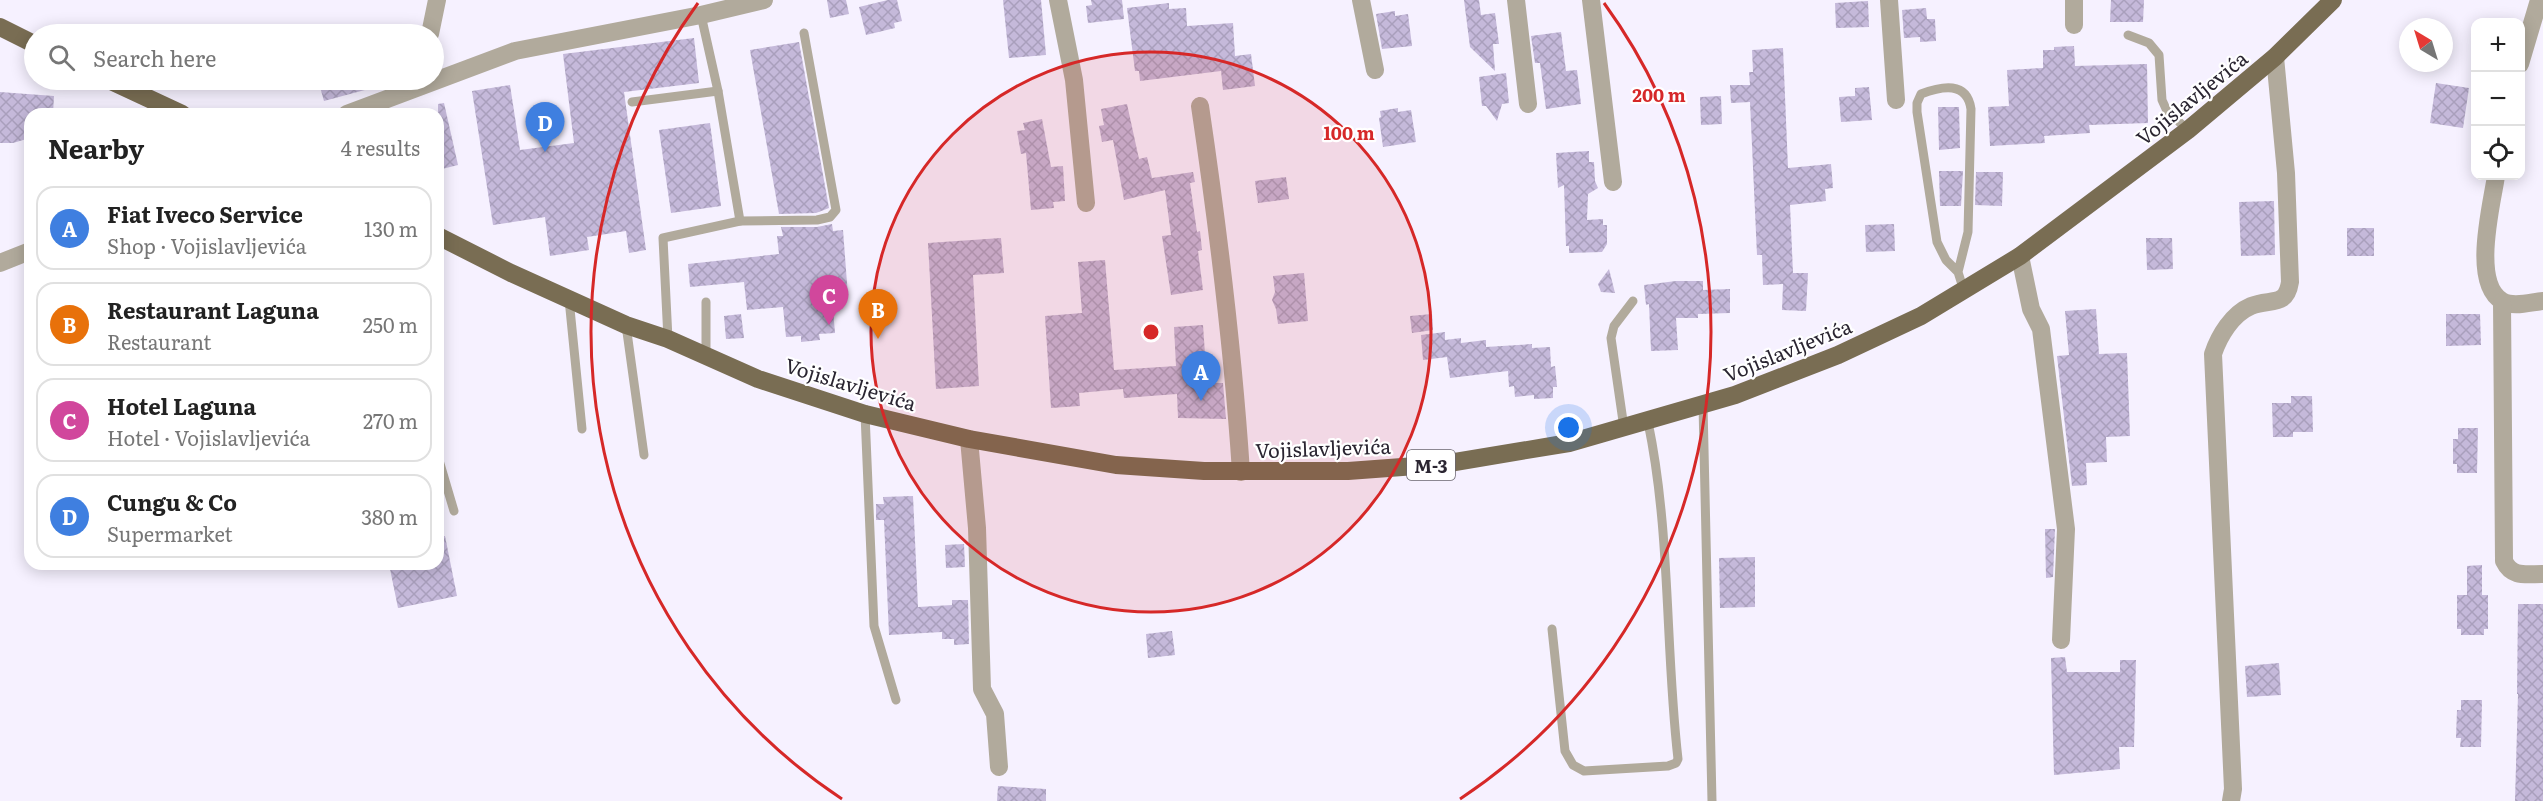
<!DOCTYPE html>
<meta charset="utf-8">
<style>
body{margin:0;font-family:Literata,serif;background:#f6f6f6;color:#222}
.controls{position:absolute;right:18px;top:18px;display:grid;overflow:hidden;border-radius:12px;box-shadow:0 3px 15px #0003}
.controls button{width:54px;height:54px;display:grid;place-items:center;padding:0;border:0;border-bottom:2px solid #e0e0e0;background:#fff;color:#222;font:30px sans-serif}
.compass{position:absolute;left:2399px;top:18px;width:54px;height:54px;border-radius:50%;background:#fff;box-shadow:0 3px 15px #0003;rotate:322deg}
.you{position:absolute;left:1569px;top:428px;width:21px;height:21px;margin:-15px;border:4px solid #fff;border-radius:50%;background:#1a73e8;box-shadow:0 0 0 9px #1a73e833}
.badge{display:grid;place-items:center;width:39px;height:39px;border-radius:50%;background:#ea580c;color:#fff;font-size:20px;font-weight:700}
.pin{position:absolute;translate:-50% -50px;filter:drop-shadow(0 2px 3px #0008)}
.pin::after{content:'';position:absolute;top:32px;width:21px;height:18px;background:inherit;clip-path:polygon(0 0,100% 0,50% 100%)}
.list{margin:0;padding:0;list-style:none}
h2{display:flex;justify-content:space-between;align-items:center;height:78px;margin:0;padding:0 24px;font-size:26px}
h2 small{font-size:20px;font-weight:400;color:#767676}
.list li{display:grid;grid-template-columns:39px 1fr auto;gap:18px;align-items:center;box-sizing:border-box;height:84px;margin:0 12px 12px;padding:0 12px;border:2px solid #e0e0e0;border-radius:18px}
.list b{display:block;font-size:22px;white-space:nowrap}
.list p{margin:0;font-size:20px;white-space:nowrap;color:#767676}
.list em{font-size:20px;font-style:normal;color:#767676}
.icon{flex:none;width:33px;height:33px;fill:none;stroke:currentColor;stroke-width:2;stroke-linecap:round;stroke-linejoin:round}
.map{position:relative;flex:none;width:2543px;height:801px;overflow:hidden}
.search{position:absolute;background:#fff;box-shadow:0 3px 15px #0003;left:24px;top:24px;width:420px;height:66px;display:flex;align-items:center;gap:15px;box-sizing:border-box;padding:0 21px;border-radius:33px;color:#767676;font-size:22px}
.panel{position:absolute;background:#fff;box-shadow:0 3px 15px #0003;left:24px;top:108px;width:420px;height:462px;border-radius:18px}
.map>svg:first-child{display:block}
.building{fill:url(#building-cross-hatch)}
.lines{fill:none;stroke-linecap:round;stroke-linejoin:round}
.lane{stroke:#b1aa9c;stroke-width:9}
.street{stroke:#b1aa9c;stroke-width:18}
.primary{stroke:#796d53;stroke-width:18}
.ring{fill:none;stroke:#d62828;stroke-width:3}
.labels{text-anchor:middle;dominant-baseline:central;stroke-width:4.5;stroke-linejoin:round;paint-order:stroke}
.shield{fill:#fff;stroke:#6a666f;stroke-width:1.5}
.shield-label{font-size:18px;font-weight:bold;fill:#2a2531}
.street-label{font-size:20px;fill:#2a2531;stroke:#fff}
.centre{fill:#d62828;stroke:#fff;stroke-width:3}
.ring-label{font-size:18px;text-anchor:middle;font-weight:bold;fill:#d62828;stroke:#fff;stroke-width:4.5;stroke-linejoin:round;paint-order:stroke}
</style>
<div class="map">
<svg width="2543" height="801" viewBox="0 0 2543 801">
<defs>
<pattern id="building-cross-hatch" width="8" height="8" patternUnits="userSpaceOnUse" patternTransform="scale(1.5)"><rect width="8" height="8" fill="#c5b9da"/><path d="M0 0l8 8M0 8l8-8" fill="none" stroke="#a99fbc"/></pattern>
</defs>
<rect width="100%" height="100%" fill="#f6f1ff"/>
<g class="building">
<path d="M827,0h19l3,14 -19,4z"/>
<path d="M888,0h9l5,21 -8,2 1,5 -29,7 -7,-28z"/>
<path d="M1003,0h38l5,55 -37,3z"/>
<path d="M1091,0h31l2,19 -36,4 -2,-17 6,-1z"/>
<path d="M1464,0h15l2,15 14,-2 4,31h-6l2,27 -25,-24z"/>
<path d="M2111,0h33l-1,22h-33z"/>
<path d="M1868,1l1,26 -33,1 -1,-25z"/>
<path d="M1169,3v6l17,-1 1,18 46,-3 2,33 16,-2 4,32 -32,4 -2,-19 -81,10 -1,-10h-4l-8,-63z"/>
<path d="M1926,8l1,11h8l1,22 -16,1v-5l-16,1 -2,-28z"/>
<path d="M1395,11v5l13,-2 4,32 -30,3 -6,-35z"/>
<path d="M1561,32l5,39 11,-1 4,34 -35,5 -6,-46h-5l-4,-27z"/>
<path d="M694,38l5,45 -75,9 22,158 -17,3 -3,-22 -39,6 2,13 -39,6 -5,-39 -52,8 -21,-134 38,-6 10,65 54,-7 -11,-89z"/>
<path d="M799,42l30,166 -13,5 -37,1 -29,-164z"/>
<path d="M2074,46l1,20 72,-2 1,59 -59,2 1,8 -46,3 1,7 -55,3 -2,-39 21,-1 -2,-36 36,-2v-18h11v-3z"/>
<path d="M1783,48l5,120 43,-4 2,24 -8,1 1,12 -36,4 3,68h15l-2,38 -24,-1 1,-26 -20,1 -1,-30h-5l-7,-153 -19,1 -1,-18h20l-1,-13h4l-1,-22z"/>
<path d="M1506,73l3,30 -7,1 -5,17 -11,-15h-4l-3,-29z"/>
<path d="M318,80h68l1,4 -63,17z"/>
<path d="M2436,83l33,5 -6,40 -33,-5z"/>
<path d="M1869,87l3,33 -31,2 -2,-25 16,-1v-8z"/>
<path d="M0,92l54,4 -1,18h-23v24l-17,5h-13z"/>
<path d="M1721,96l1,28 -21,1 -1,-28z"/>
<path d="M444,103l14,62 -20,5v-66z"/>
<path d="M1127,104l12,55 8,-2 5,21 41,-6 2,10 -5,1 7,49 3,-1 2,19 -4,1 5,39 -32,5 -9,-59 9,-1 -6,-45 -41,10 -11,-60 -11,2 -3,-16 5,-1 -3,-16z"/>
<path d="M1938,107h21l1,41 -21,2z"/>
<path d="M1398,108v4l13,-2 5,32 -33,5 -4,-29 2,-1 -1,-6z"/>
<path d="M1042,119l9,48 12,-1 2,35 -12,1 1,6 -23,2 -5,-57 -5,1 -4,-23 8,-1 -2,-7z"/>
<path d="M710,123l11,83 -50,7 -12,-83z"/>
<path d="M1589,151v11h5l1,19 3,7 -10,6 -1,26 16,-1v6h4v19l-5,8 -33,1v-7h-3l-2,-61 -6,3 -2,-35z"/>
<path d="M1939,171h24l-2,35h-21z"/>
<path d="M1976,172h27l-1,34 -27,-1z"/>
<path d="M1286,177l3,22 -31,4 -3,-22z"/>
<path d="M2274,201l1,54 -34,1 -2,-54z"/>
<path d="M832,224l1,7 10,-1 5,66 -16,2 3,35 -16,1 1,6 -19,2v-6l-15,1 -3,-30 -36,3 -3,-28 -54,5 -2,-23 91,-10 -2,-18h6l-2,-9h36z"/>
<path d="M1894,224l1,27 -29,1 -1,-27z"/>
<rect x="2347" y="228" width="27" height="28"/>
<path d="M1001,238l3,35 -31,2 6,111 -43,3 -8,-146z"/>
<path d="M2146,238h26l1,31 -26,1z"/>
<path d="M1105,260l9,110 62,-4 -2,-39 29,-2 4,58h16l3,36 -48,-1 -1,-24 -53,4 -1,-9 -44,4 1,13 -29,2 -6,-92 37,-3 -4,-51z"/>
<path d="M1609,269l6,24 -14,-1 -3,-8z"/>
<path d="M1304,273l4,48 -30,3 -2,-15 -4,-9 3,-8 -2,-16z"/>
<path d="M1676,281h27v9l27,-1v24l-32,1v4h-22l2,32 -27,1 -2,-47 -3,1 -2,-20z"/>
<path d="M2096,309l3,45 28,-1 3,83 -24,1 1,25 -21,1 1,22 -15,1 -15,-130 12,-1 -4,-44z"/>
<path d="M741,314l3,24 -18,1 -2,-23z"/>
<path d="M1432,314l1,16 -21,3 -2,-17z"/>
<path d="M2446,314h34l1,31 -35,1z"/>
<path d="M1445,332v8l16,-2v5l25,-3v7l46,-3v4l18,-1 1,20 4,-1 2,21h-4v11l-19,1v-4l-19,2 -1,-11 -5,1 -1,-16 -58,7 -3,-21 -24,3 -2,-25z"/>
<path d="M2291,396h21l1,36h-20v5h-20l-1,-34h19z"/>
<path d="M2458,428h20l-1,45h-20v-9h-4v-25h5z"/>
<path d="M913,496l5,111 34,-2v-5h16l1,44 -15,1v-6h-12v-7l-53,3 -5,-115h-8v-16h8l-1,-7z"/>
<path d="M2045,529h10l-2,48 -7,1z"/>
<path d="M438,536h7l12,60 -59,12 -9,-44h49z"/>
<path d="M964,544l1,23 -19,1 -1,-23z"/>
<path d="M1755,557v50l-35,1 -1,-50z"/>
<path d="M2482,565v30h6v34h-4v6h-23v-6h-4v-34h10v-29z"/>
<path d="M2518,604h25v197h-28l3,-107h-1z"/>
<path d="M1172,631l3,24 -27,3 -2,-24z"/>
<path d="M2065,657l2,15h53v-12h16l-2,87h-15l1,22 -66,6 -3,-117z"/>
<path d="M2279,663l2,32 -34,2 -2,-31z"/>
<path d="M2461,700h21l-1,47h-21l1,-9h-5l1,-28h4z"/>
<path d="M998,786l48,3v12h-49z"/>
</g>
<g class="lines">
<g class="lane">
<path d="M2128,35l21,8 10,12 3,45 5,11 21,19"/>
<path d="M632,102l86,-11"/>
<path d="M740,221l77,-1 13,-3 6,-7 -32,-177"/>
<path d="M1958,272l10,-40 3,-123c-4,-28 -29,-23 -50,-15l-4,9v9l20,130 9,18 12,12 6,19"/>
<path d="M569,299l13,130"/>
<path d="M626,325l18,130"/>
<path d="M668,339l-5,-101 77,-17 -22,-130 -17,-76"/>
<path d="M706,355v-53"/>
<path d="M1703,405l9,396"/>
<path d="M865,414l9,212 22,74"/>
<path d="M1624,428l-13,-90 3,-12 19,-25"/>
<path d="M438,457l16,54"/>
<path d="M1552,629l13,122 8,14 11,6 84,-5 8,-3 2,-4c-13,-113 -7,-226 -30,-337"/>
</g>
<g class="street">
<path d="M1058,0l16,80 12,123"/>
<path d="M1361,0l14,70"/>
<path d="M1516,0l12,104"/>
<path d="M1591,0l22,182"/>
<path d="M1889,0l7,100"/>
<path d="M2074,25v-25"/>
<path d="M430,34l7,-34"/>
<path d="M2520,64l19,-64"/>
<path d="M1200,106c18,122 33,243 41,366"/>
<path d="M347,114l168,-63 186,-36 63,-15"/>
<path d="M2496,176c-4,28 -25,107 6,125 11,7 29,1 41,0"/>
<path d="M2020,256l11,53 10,20 25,200 -5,111"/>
<path d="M0,263l30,-12"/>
<path d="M2502,302l2,259c8,17 22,13 39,13"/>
<path d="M969,439l8,89 5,161 13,25 4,53"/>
<path d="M2231,801l2,-12 -20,-435c6,-18 19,-40 38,-48 19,-8 35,2 39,-24l-4,-109 -11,-116"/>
</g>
<g class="primary">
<path d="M0,27l34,17"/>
<path d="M109,80l73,34"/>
<path d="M438,236l73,37 115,52 42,14 90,40 107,35 104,25 147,26 88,6h144l95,-7 126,-21 166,-48 103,-40 83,-39 99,-60 168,-126 87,-73 58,-57"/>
</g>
</g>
<circle cx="1151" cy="332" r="280" fill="#d62828" fill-opacity=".12"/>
<g class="ring">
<circle cx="1151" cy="332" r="280"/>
<path d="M842 799A560 560 0 0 1 698 3M1604 3A560 560 0 0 1 1460 799"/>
</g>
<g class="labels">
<rect class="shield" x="1407" y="450" width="48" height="30" rx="4.5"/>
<g class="shield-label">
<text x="1431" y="465">M-3</text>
</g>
<g class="street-label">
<text transform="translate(2191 97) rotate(-39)">Vojislavljevića</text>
<text transform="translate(1787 349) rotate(-22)">Vojislavljevića</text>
<text transform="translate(851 383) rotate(17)">Vojislavljevića</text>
<text transform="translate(1323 447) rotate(-2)">Vojislavljevića</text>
</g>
</g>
<circle cx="1151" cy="332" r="9" class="centre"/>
<g class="ring-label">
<text x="1659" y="102">200 m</text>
<text x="1349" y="140">100 m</text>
</g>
</svg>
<div class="controls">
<button>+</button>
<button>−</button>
<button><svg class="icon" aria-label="locate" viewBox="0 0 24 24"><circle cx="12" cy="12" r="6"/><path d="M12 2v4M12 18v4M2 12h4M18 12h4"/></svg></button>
</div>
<svg class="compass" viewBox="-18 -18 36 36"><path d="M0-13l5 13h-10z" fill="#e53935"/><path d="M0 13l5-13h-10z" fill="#767676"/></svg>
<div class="you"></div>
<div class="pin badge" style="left:1201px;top:401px;background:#3f7fe0">A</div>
<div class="pin badge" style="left:878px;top:339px;background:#e8710a">B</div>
<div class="pin badge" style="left:829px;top:325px;background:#d1479c">C</div>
<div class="pin badge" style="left:545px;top:152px;background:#3f7fe0">D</div>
<div class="search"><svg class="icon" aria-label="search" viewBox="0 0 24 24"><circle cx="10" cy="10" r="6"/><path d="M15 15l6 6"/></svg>Search here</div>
<section class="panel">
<h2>Nearby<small>4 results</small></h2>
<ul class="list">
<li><span class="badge" style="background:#3f7fe0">A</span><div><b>Fiat Iveco Service</b><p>Shop · Vojislavljevića</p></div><em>130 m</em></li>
<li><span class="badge" style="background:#e8710a">B</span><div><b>Restaurant Laguna</b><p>Restaurant</p></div><em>250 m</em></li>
<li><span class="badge" style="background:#d1479c">C</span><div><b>Hotel Laguna</b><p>Hotel · Vojislavljevića</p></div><em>270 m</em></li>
<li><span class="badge" style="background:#3f7fe0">D</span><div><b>Cungu &amp; Co</b><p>Supermarket</p></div><em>380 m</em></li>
</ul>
</section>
</div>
